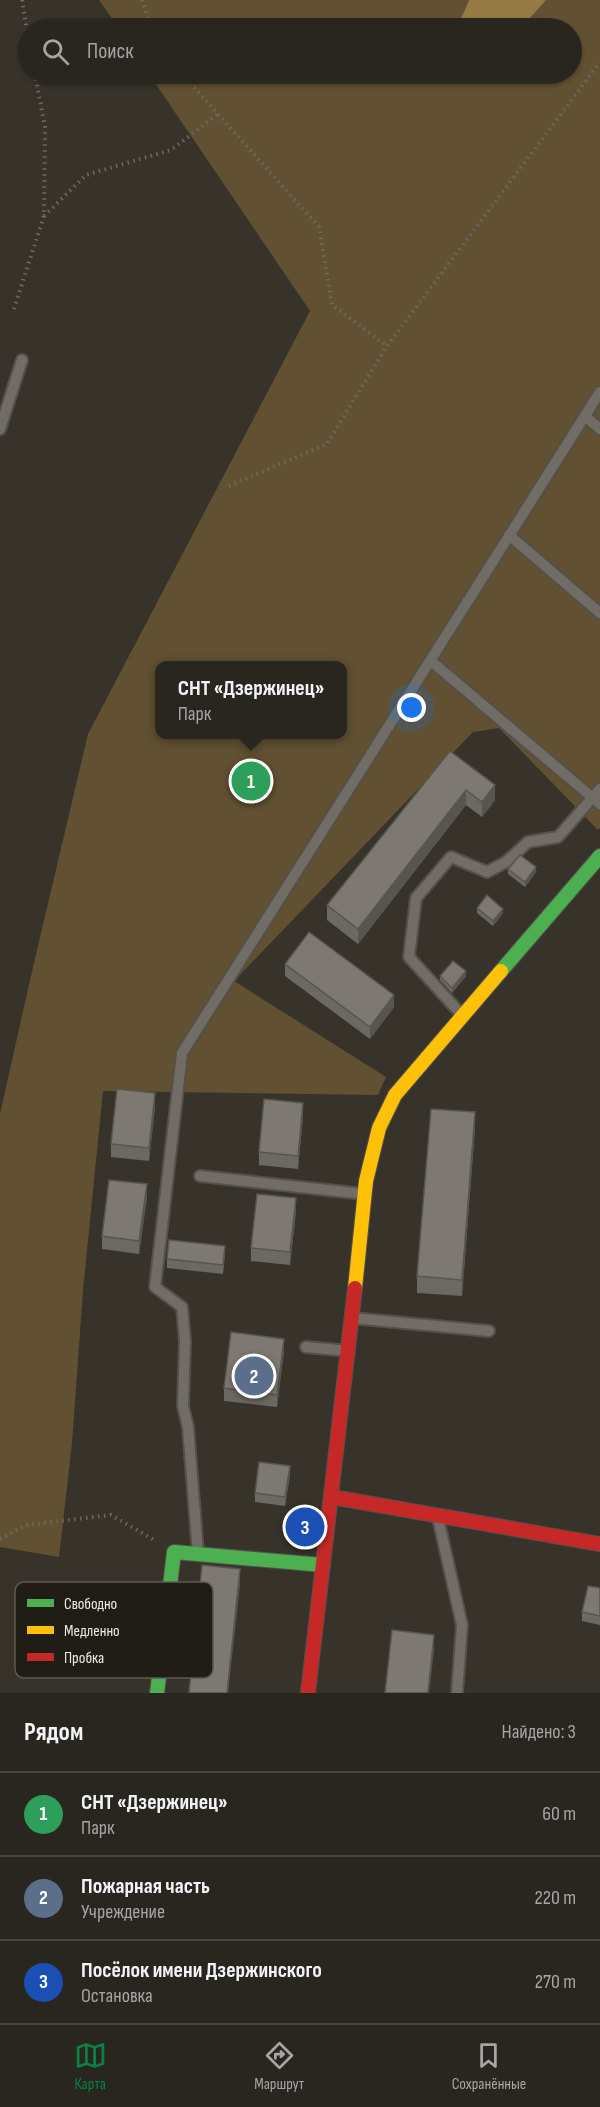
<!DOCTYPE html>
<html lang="ru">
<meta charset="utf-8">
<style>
body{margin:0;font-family:"Sofia Sans Condensed",sans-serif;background:#35322d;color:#f1f3f6}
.you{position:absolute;left:412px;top:708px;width:21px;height:21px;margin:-15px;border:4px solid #fff;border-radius:50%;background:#1a73e8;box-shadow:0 0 0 9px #1a73e833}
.badge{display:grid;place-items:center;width:39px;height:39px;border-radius:50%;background:#0b8043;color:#fff;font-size:20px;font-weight:700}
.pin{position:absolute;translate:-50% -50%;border:3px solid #fff;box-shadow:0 2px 6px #0006}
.popup{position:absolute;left:155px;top:661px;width:192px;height:78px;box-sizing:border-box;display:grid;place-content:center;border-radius:12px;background:#292620;filter:drop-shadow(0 2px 4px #0005);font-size:20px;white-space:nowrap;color:#a5a5a5}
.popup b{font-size:22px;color:#f1f3f6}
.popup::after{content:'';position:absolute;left:50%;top:100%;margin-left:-12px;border:12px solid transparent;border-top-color:#292620}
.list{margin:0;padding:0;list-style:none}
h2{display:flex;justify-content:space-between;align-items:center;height:78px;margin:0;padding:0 24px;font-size:26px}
h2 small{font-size:20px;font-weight:400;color:#a5a5a5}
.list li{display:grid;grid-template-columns:39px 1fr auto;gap:18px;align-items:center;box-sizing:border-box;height:84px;padding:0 24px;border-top:2px solid #45433e}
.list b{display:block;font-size:22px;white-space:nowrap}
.list p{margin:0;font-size:20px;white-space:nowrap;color:#a5a5a5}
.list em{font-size:20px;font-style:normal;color:#a5a5a5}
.icon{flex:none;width:33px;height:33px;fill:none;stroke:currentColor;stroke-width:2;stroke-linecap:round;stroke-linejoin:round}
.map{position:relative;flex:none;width:600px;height:1693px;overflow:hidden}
.search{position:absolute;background:#292620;box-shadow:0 2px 4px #0004;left:18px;right:18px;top:18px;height:66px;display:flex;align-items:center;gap:15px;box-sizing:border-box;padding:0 21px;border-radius:33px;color:#a5a5a5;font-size:22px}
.sheet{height:330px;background:#292620}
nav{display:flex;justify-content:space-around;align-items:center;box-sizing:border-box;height:84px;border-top:2px solid #45433e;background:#292620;font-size:16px;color:#a5a5a5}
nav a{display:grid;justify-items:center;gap:3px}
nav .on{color:#0b8043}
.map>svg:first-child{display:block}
.green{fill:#615031;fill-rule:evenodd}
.water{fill:#967a45}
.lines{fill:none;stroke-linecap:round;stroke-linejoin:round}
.lane-casing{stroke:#54504a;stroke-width:14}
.fast-casing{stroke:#54504a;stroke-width:16}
.slow-casing{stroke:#54504a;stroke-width:16}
.jam-casing{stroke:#54504a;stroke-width:16}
.path{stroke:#6c6962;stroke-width:4;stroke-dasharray:1.5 4.5;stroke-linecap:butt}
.lane{stroke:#716d66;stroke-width:10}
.fast{stroke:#4caf50;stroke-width:14}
.slow{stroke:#ffc107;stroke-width:14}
.jam{stroke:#c62828;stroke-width:14}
.wall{fill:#6c6862}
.shaded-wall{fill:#585550}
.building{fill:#7d7972;stroke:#585550;stroke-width:1.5}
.key{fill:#201d16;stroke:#5e5a53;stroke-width:1.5}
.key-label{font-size:16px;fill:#efeae1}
</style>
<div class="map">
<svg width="600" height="1693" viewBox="0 0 600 1693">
<rect width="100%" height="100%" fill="#37332b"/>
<path class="green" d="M99,0h501v828l-2,2 -99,-102 -26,4 -239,249 152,96 -8,18 -275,-4 -20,200 -11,152 -13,114 -59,-10v-433l33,-147 55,-233 222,-423 -161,-237h423v-46h-453zM160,666h182v68h-182z"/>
<path class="water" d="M469,0h77l-25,28h-73c13,-4 16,-16 21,-28z"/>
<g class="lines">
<g class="lane-casing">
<g id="lane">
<path d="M585,416l15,13"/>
<path d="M0,429l22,-69"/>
<path d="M509,535l91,78"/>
<path d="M431,661l169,143"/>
<path d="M461,1014l-52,-57 7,-59 35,-41 36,15 19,-10 22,-20 30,-5 42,-48"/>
<path d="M200,1176l164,18"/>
<path d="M352,1318l137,13"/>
<path d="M306,1347l43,4"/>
<path d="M438,1518l24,107 -5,68"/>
<path d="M198,1553l-10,-126 -5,-21 2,-65 -3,-34 -27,-20 27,-234 418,-661"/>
</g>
</g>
<g class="fast-casing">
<g id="fast">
<path d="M501,971l99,-115"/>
<path d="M157,1693l17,-141 149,13"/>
</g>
</g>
<g class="slow-casing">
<path id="slow" d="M355,1288l11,-107 13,-53 16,-33 106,-124"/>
</g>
<g class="jam-casing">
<g id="jam">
<path d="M332,1497l268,47"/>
<path d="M308,1693l47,-405"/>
</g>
</g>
<g class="path">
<path d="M22,0l6,37"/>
<path d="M142,0l9,28"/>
<path d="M182,74l137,153 13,78 55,41"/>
<path d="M44,216l42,-41 85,-25 47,-36"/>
<path d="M14,309l30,-93 1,-89 -10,-53"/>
<path d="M229,486l98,-42 60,-98 213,-284"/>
<path d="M0,1539l26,-14 85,-10 45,26"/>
</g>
<use href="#lane" class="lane"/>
<use href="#fast" class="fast"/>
<use href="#slow" class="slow"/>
<use href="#jam" class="jam"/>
</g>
<g class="wall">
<path d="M450,751l45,49 -13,17 -16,-12 -108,139 -31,-24v-15z"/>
<path d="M508,869l28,3 -11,15 -17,-13z"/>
<path d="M477,908l26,5 -10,13 -16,-13z"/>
<path d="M285,964l109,43 -24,32 -85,-63z"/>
<path d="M440,976h26l-14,17 -12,-13z"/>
<path d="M155,1106l-6,55 -38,-4v-13z"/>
<path d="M303,1116l-5,53 -39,-4v-13z"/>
<path d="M475,1128l-13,168 -45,-3v-17z"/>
<path d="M147,1197l-8,57 -37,-5v-13z"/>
<path d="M296,1211l-6,54 -39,-4v-13z"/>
<path d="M225,1255l-2,19 -56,-6v-9z"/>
<path d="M284,1351l-7,56 -53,-6v-13z"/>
<path d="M290,1475l-5,31 -30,-4v-9z"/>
<path d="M600,1588v37l-18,-4v-9z"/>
</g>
<g class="shaded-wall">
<path d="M495,785v15l-13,17v-15z"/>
<path d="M466,790v15l-108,139v-15z"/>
<path d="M536,867v5l-11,15v-5z"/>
<path d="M503,909v4l-10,13v-5z"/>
<path d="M466,971v5l-14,17v-5z"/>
<path d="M394,995v12l-24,32v-12z"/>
<path d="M155,1093v13l-6,55v-13z"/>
<path d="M303,1103v13l-5,53v-13z"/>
<path d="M475,1112v16l-13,168v-16z"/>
<path d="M147,1184v13l-8,57v-13z"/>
<path d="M296,1198v13l-6,54v-13z"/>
<path d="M284,1339v12l-7,56v-12z"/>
<path d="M290,1466v9l-5,31v-9z"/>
<path d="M240,1569v16l-12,108h-1z"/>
<path d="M434,1635v16l-5,42h-1z"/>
</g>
<g class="building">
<path d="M450,751l45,34 -13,17 -16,-12 -108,139 -31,-24z"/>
<path d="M520,855l16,12 -11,15 -17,-13z"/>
<path d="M487,895l16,14 -10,12 -16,-13z"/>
<path d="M309,932l85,63 -24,32 -85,-63z"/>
<path d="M453,961l13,10 -14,17 -12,-12z"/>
<path d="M117,1089l38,4 -6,55 -38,-4z"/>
<path d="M264,1099l39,4 -5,53 -39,-4z"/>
<path d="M431,1109l44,3 -13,168 -45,-4z"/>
<path d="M109,1180l38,4 -8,57 -37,-5z"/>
<path d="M257,1194l39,4 -6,54 -39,-4z"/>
<path d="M169,1240l56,6 -2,19 -56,-6z"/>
<path d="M231,1332l53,7 -7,56 -53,-7z"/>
<path d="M259,1462l31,4 -5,31 -30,-4z"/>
<path d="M202,1565l38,4 -13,124h-38z"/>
<path d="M588,1586l12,2v28l-18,-4z"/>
<path d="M392,1630l42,5 -6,58h-43z"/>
</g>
<rect x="15" y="1582" width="198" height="96" rx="9" class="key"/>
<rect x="27" y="1599" width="27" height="8" fill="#4caf50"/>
<rect x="27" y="1626" width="27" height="8" fill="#ffc107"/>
<rect x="27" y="1653" width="27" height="8" fill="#c62828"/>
<g class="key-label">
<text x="64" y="1609">Свободно</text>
<text x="64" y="1636">Медленно</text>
<text x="64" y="1663">Пробка</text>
</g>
</svg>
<div class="you"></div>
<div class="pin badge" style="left:251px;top:781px;background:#2e9e5b">1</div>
<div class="popup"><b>СНТ «Дзержинец»</b>Парк</div>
<div class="pin badge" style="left:254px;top:1376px;background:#5c6f8a">2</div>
<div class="pin badge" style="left:305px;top:1527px;background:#1a4fb4">3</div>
<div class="search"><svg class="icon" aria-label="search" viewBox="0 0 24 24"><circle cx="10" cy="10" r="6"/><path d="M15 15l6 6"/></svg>Поиск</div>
</div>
<section class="sheet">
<h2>Рядом<small>Найдено: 3</small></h2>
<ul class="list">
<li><span class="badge" style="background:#2e9e5b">1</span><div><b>СНТ «Дзержинец»</b><p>Парк</p></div><em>60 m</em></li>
<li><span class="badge" style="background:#5c6f8a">2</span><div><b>Пожарная часть</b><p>Учреждение</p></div><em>220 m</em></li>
<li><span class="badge" style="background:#1a4fb4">3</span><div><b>Посёлок имени Дзержинского</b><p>Остановка</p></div><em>270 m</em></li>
</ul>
</section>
<nav>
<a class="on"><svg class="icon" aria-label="map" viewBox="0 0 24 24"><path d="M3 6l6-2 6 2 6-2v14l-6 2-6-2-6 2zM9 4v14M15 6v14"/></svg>Карта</a>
<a><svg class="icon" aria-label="directions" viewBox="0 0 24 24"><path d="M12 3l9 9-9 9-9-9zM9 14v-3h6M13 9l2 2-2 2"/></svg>Маршрут</a>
<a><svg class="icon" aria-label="saved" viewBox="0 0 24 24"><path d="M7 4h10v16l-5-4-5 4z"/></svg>Сохранённые</a>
</nav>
